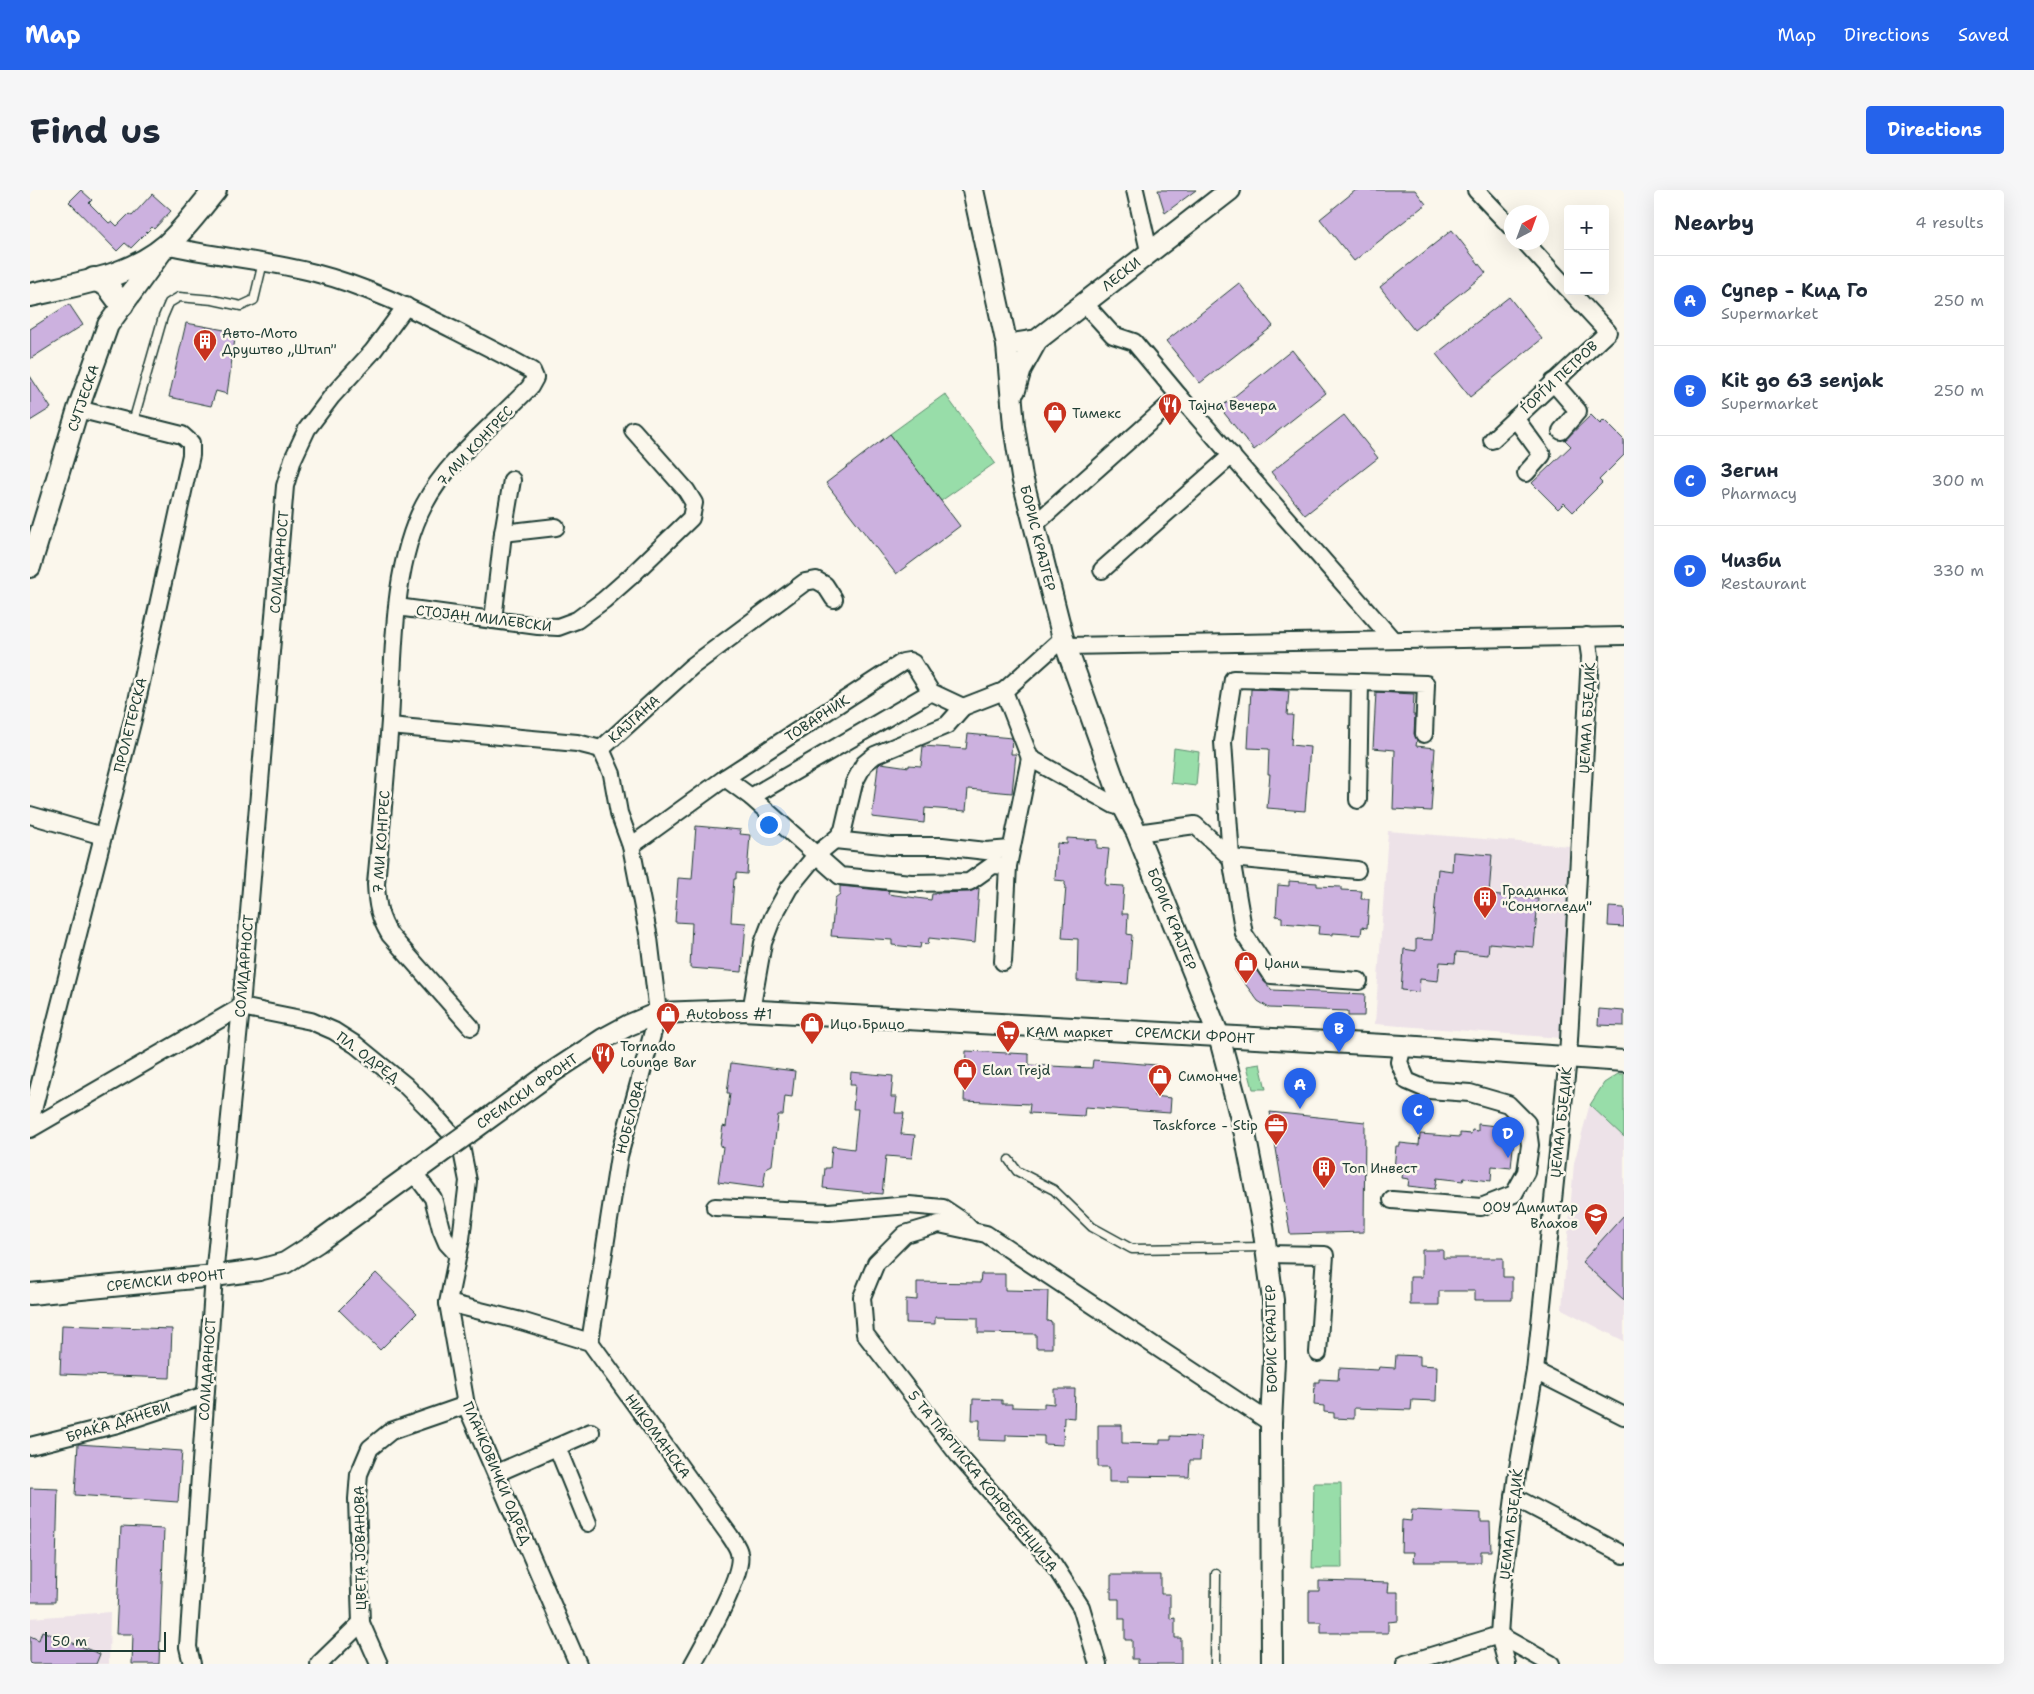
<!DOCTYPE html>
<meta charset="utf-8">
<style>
body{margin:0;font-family:"Shantell Sans",sans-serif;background:#f6f6f7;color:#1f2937}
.controls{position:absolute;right:15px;top:15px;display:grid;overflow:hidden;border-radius:5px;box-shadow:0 5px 20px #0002}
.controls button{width:45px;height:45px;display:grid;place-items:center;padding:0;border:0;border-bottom:1px solid #e0e1e3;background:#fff;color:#1f2937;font:25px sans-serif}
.compass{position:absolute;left:1474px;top:15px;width:45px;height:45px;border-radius:50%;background:#fff;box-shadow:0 5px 20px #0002;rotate:41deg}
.scale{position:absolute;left:15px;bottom:12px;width:121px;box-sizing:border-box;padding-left:5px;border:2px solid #1f3d34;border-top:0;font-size:14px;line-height:18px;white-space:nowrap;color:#1f3d34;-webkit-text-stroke:4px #fbf7ec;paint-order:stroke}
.you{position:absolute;left:738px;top:634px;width:18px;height:18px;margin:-12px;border:4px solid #fff;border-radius:50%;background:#1a73e8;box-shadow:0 0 0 8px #1a73e833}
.badge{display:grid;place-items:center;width:32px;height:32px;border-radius:50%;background:#2563eb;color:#fff;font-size:16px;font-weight:700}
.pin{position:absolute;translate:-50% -41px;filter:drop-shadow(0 1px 2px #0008)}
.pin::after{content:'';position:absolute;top:26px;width:18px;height:15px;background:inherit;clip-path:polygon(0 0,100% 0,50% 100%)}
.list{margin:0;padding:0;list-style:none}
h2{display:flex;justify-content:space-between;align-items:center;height:65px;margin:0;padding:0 20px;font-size:21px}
h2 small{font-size:16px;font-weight:400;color:#747a83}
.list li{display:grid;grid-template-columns:32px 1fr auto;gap:15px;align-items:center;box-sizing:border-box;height:90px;padding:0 20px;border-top:1px solid #e0e1e3}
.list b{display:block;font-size:19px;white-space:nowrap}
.list p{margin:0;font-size:16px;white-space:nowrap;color:#747a83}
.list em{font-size:16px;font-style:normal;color:#747a83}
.map{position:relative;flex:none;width:1594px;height:1474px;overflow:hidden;border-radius:5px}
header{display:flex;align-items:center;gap:30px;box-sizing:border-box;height:70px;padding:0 25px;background:#2563eb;color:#fff}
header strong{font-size:24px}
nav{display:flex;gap:28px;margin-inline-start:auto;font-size:18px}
.intro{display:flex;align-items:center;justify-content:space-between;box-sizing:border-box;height:120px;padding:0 30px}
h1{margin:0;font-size:35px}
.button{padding:12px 22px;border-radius:5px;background:#2563eb;color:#fff;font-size:18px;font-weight:700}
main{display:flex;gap:30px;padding:0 30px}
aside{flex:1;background:#fff;border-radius:5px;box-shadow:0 5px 20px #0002}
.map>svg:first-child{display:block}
.built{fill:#ede2e8}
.green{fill:#98dda9;stroke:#5c8d6e}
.building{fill:#ccb1df;stroke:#1f3d34}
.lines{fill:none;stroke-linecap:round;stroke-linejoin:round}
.service-casing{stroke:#1f3d34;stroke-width:11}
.minor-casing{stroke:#1f3d34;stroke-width:20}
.tertiary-casing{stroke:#1f3d34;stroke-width:24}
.secondary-casing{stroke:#1f3d34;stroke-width:26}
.service{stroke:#fbf7ec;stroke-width:8}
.minor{stroke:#fbf7ec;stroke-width:16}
.tertiary{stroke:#fbf7ec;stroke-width:20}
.secondary{stroke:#fbf7ec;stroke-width:22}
.tertiary-bridge-casing{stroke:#1f3d34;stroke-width:24;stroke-linecap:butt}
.tertiary-bridge{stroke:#fbf7ec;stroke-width:20}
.labels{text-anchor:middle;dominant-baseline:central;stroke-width:5;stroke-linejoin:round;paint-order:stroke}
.street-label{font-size:14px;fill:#1f3d34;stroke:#fbf7ec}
.poi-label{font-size:14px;fill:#1f3d34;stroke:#fbf7ec;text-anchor:start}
</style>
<header>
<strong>Map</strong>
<nav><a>Map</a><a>Directions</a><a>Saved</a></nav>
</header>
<div class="intro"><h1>Find us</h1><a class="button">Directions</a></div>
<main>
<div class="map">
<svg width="1594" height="1474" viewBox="0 0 1594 1474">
<rect width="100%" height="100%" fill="#fbf7ec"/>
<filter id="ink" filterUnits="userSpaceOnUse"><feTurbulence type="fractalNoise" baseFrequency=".02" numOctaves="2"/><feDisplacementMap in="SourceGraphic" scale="10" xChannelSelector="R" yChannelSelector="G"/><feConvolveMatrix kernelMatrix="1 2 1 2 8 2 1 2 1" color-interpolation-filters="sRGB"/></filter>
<g filter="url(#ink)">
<g class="built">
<path d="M1358,641l181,15 -8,192 -186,-14z"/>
<path d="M1588,884h6v267l-62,-32 12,-146 15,-56 15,-24z"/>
<path d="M80,1422l-1,52h-79v-46z"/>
</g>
<g class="green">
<path d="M915,204l50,69 -54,38 -51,-67z"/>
<path d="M1144,558l25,4 -3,34 -25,-3z"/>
<path d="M1230,874l6,25h-13l-6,-23z"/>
<path d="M1588,884h6v63l-34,-32 14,-22z"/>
<path d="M1284,1293h27l1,85h-30z"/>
</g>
<g class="building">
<path d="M51,0l11,10 -3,3 20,20 3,-2 5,5 12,-12 3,2 20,-22 19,17 -17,18 -2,-2 -21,21 -6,-5 -8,8 -48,-49z"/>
<path d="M1128,0h38l-31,23z"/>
<path d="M1326,0h59l11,14 -72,57 -34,-42z"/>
<path d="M1422,40l34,43 -72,57 -34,-43z"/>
<path d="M1209,93l34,43 -73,57 -34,-42z"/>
<path d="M1479,107l33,42 -72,58 -34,-43z"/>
<path d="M39,114l14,21 -53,34v-30z"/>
<path d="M156,133l50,9 -9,62 -11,-3 -5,15 -42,-9z"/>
<path d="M1262,160l34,43 -72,57 -34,-42z"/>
<path d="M0,186l21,32 -21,13z"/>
<path d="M1314,225l34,43 -73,57 -34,-43z"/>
<path d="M1561,225l9,9 4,-4 20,20v15l-25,25 3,3 -29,29 -9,-9 -6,6 -26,-26 39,-37 -6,-6z"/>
<path d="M860,244l70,92 -64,48 -70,-91z"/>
<path d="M1221,499l38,2 -2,24h6l-2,30 19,2 -5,64 -38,-3 3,-34h-2l1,-25 -21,-1z"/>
<path d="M1346,502l38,2 -1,21h2l-1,19 3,6 -1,6 19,2 -4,63 -38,-2 2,-59 -22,-2z"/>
<path d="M938,544l44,4 -1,16h5l-4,39 -44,-4 -2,22 -41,-3 -1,15 -52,-6 6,-51 3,-3 28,4v-2l12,1 2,-20 43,3z"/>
<path d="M666,636l45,4 -1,4 10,1 -3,39 -11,-1v6h-2l-2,27 -1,16 15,1 -4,49 -52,-4 2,-45 -17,-1 3,-44 14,1z"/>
<path d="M1037,648l30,2v8l12,1 -4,36 19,1 -2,28h6l-1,20 5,1 -4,49 -51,-3 1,-42 -16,-1 4,-52 -1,-1v-4l-10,-1 2,-37 10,1z"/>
<path d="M1423,662l39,3 -3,40 49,4 -4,48 -45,-4 -1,12 -32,-3 -1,11 -15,-1 -2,19 -18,-2 -1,13 -18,-2 3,-41 12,2v-12l16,1 6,-71 14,2z"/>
<path d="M1259,691l28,2v3l24,1v3l21,1 -1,8h8l-2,29 -5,-1 -1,8 -28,-2v2l-15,-1 1,-8 -37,-3v-6l-6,-1 2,-31 11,1z"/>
<path d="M810,696l49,5 -1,3 43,6 1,-6h3v-1l34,-1 10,-4 -4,55 -46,-5 -1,6 -7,-1 -1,5 -28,-3v-5l-61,-4 4,-38 5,-4z"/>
<path d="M1579,717l15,1v19l-16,-1z"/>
<path d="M1218,768l15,22 9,10 93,4 -1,22h-16v-5l-79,-3 -11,-7 -24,-32z"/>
<path d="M1569,819l25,2v15l-26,-1z"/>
<path d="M936,861l63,3v11l63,3 1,-8 63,5 -2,31 17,2 -1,15 -85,-6 -1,9 -55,-3 1,-9 -66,-3z"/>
<path d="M701,873l64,8 -3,26 -7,-1 -2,19h-5l-6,50 -6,3 -3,20 -45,-6 5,-35 -3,-1 3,-20 3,1 4,-34h-3z"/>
<path d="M821,882l42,4 -2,21h6l-2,16h9l-3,21 14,1 -3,23 -26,-2 -4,38 -59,-6 2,-20h5l2,-22 22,3 4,-40h-5l2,-24h-5z"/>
<path d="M1240,922l95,10 -1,110 -74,2z"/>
<path d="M1448,934l19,2v6l9,1v3l8,1 -3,31 -19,-2 -1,15 -27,-3 -1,3 -26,-3 -2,11 -27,-3 1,-7 -7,-1 1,-7 -9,-1 2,-24h4v-3l19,2 1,-11 40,3v-4l11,1 1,-4 6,1z"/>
<path d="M1594,1025v85l-42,-38z"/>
<path d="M1392,1060h21v8h60v19h9v23h-37v-9h-36v14h-29v-28h12z"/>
<path d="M346,1083l41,40 -37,37 -41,-40z"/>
<path d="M951,1084h24v16l43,1 -1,30 5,1v26h-16v-14l-58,-1v-15l-43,-1v7l-29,-1v-24l11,1v-18l63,1z"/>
<path d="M32,1135l110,4 -2,49 -110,-4z"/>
<path d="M1366,1165l24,1v9l17,1 -1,35 -24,-1 -1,10 -57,-2v11l-20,-1v-5l-10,-1v-6l-10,-1 1,-23h4v-3l19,1 1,-12 39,2 1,-3 16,1z"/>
<path d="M1024,1199h21l-1,29 -10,-1 -1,28 -19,-1v-8l-38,-1v6l-27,-1 1,-20h-8l1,-21 29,1v4h10v3l32,1v-5l10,1z"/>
<path d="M1068,1235h24v18l38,1v-4h11v-4l30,1 -1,23h-10l-1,17 -61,-1v6h-19v-15h-11z"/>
<path d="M48,1254l104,7 -4,51 -103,-7z"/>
<path d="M0,1298l28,1 -3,113h-25z"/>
<path d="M1382,1320l69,3v9h9l1,29h-10v11h-68l1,-10h-13l1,-32 9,1z"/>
<path d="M91,1337l43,2 -5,135h-27l1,-30h-17z"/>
<path d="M1081,1385h50v19h9v25l5,-1v20h6v26h-43v-5h-6v-19h-7v-21h-6v-20h-8z"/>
<path d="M1289,1391l70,2 -1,9h10v29l-10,1v11h-67v-11h-12v-31h10z"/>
<path d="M12,1441l58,23 -4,10h-66v-28l9,4z"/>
</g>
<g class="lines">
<g class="service-casing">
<g id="service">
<path d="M103,232l30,-105 6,-14 10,-6 34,3 28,6 13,-6 9,-38"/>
<path d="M979,970l8,11 37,19 38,37 40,22 133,-2"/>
<path d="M1185,1474l1,-90"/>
</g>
</g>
<g class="minor-casing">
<g id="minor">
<path d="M1105,0l14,61"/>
<path d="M1446,0l36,38"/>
<path d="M1495,52l43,47"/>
<path d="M136,55c49,12 100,15 149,28 51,13 97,36 143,59 25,13 50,25 74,39l3,7 -5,9c-34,36 -83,73 -106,118 -32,60 -30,149 -34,216 -4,54 -9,109 -14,163 1,21 3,33 14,51l81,92"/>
<path d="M1054,113l29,32 21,7 45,54 213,243"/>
<path d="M1523,192l25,29 -17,20"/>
<path d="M1485,228l27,37 -16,18"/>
<path d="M1462,250l116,-108 -38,-41"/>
<path d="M1004,335l145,-129"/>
<path d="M473,343l53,-6"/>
<path d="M1072,380l130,-115"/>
<path d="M367,417l141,19 20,1 19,-7 27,-20 26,-23 61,-59 3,-15 -8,-13 -53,-60"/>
<path d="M463,430l10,-87 9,-53"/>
<path d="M1033,448l-59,53 26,67 84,47 10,3"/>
<path d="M1036,456l558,-10"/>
<path d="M1330,492l66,2 -2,50"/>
<path d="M360,536l187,17 24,6 90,-82 114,-85 11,-2 9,5 9,14"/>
<path d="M695,588l26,19 89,79 71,7 58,-1 24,-17 15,1"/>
<path d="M721,607l180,-105"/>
<path d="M1328,610l2,-118 -127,-3 -10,63 8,116 13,76 27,41 88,6"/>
<path d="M0,625l73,21"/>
<path d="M1107,643l58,-8 36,33 126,12"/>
<path d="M805,650l56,6h51l44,5 25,-2"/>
<path d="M601,656l94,-68 178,-116 6,-1 4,2 18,29 32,15 41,-16"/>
<path d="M973,772l5,-96 22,-108"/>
<path d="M721,821l12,-68 10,-26 16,-29 27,-33 22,-18 5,-7 11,-47 10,-19 11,-9 72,-30 16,-18"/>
<path d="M0,932l103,-403 58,-264v-12l-9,-8 -104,-26"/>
<path d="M0,939l211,-122 70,14 23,10 22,14 49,40 23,23 25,28 9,15 6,30 -7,58 -13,64 18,102 112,259"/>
<path d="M384,983l19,25 8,31 6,14 11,12"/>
<path d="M1362,1010l89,7 33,-13 12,-22 4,-27 -3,-22 -19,-19 -38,-11 -42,-3 -21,-9 -8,-19 4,-16"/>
<path d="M685,1017l114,5 80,-7 34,3 18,12 9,9"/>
<path d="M1236,1064l59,1 -7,98"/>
<path d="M418,1113l73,18 69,21 140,194c3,5 8,11 9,17 6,20 -35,91 -46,111"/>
<path d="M560,1152l29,-186 39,-143 -9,-75 -18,-92 -12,-33 -7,-39 -11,-25"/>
<path d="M1505,1181l89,45"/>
<path d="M0,1256l88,-22 87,-29"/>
<path d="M527,1257l31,76"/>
<path d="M467,1283l94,-41"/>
<path d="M1484,1307l110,58"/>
<path d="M162,1474l-4,-17 26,-371 27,-269 44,-521 8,-27 14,-30 25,-33 41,-45 33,-45"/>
<path d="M289,1474l42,-41"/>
<path d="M349,1474l-18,-41 -4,-124 2,-25 11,-26 21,-17 75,-26"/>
<path d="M1068,1474l-17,-57 -31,-48 -90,-102 -95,-123 -3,-37 14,-34 29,-29 34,-10 47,10 285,189"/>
<path d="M1375,1474l94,-29 52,29"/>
<path d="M1477,1474l-8,-29 3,-44 15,-117 18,-103 33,-313 22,-402 -3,-20"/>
</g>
</g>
<g class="tertiary-casing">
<g id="tertiary">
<path d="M943,0l34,155 7,81 8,51 41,161 61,170 13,25 82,203 26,98 18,92 10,74 1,60 -3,63 1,241"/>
<path d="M977,155l30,-5 193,-150"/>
<path d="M985,200l6,-21 16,-29"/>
<path d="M0,377l48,-158 30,-84 54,-74"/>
<path d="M437,944l81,-59 55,-36 26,-14 29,-12 83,-3 662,36 221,15"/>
<path d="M0,1104l184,-18 45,-6 26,-7 33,-21 128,-93"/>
</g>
</g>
<g class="secondary-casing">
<g id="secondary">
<path d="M64,89l13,6 15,20"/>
<path d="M0,105c46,-11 99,-17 137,-50 18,-16 33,-37 48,-55"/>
</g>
</g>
<use href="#service" class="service"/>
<use href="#minor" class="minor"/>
<use href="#tertiary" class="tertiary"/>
<use href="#secondary" class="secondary"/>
<g class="tertiary-bridge-casing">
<path id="tertiary-bridge" d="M416,959l21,-15"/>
</g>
<use href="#tertiary-bridge" class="tertiary-bridge"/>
</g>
</g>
<defs>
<g id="building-pin" transform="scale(1.25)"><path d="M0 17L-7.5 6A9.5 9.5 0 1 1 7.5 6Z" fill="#c8321e" stroke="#fbf7ec"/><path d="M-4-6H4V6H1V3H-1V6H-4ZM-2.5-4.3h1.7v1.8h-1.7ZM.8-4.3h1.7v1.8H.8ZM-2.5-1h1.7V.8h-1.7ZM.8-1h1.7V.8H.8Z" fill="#fff"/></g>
<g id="restaurant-pin" transform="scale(1.25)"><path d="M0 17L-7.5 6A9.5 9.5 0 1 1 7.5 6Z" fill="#c8321e" stroke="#fbf7ec"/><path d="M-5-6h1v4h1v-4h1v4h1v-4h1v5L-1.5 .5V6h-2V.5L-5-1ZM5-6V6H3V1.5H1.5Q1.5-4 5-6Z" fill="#fff"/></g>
<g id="shop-pin" transform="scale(1.25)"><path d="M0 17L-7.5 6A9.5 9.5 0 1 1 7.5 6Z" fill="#c8321e" stroke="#fbf7ec"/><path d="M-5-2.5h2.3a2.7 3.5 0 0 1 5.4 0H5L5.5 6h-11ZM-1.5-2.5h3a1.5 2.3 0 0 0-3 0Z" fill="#fff"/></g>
<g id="supermarket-pin" transform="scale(1.25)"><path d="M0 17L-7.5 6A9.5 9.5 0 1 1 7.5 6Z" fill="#c8321e" stroke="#fbf7ec"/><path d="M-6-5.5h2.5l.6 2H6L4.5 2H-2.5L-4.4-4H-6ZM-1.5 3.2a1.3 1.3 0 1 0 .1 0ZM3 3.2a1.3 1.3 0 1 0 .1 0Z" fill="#fff"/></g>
<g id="office-pin" transform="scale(1.25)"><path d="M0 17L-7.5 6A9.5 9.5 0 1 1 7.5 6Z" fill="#c8321e" stroke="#fbf7ec"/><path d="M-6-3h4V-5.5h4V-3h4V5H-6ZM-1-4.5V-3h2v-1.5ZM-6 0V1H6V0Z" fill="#fff"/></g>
<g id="school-pin" transform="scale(1.25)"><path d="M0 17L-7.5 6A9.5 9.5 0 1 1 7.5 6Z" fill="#c8321e" stroke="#fbf7ec"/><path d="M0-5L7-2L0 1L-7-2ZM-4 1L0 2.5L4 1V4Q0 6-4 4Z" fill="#fff"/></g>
</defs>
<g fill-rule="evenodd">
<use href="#building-pin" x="175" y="151"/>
<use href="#restaurant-pin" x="1140" y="215"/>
<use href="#shop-pin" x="1025" y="223"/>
<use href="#building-pin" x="1455" y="708"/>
<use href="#shop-pin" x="1216" y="773"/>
<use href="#shop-pin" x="638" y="824"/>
<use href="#shop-pin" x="782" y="834"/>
<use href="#supermarket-pin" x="978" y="842"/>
<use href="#restaurant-pin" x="573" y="864"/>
<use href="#shop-pin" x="935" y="880"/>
<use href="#shop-pin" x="1130" y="886"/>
<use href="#office-pin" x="1246" y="935"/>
<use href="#building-pin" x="1294" y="978"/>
<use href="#school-pin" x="1566" y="1025"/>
</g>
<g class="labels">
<g class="street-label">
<text transform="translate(1091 84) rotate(-38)">ЛЕСКИ</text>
<text transform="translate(1529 187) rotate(-43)">ЃОРЃИ ПЕТРОВ</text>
<text transform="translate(53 208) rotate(-71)">СУТЈЕСКА</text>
<text transform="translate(445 256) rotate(-47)">7 МИ КОНГРЕС</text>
<text transform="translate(1008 348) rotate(76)">БОРИС КРАЈГЕР</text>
<text transform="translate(249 372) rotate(-85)">СОЛИДАРНОСТ</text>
<text transform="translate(454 428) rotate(7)">СТОЈАН МИЛЕВСКИ</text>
<text transform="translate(787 528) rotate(-33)">ТОВАРНИК</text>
<text transform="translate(1557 528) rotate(-87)">ЏЕМАЛ БЈЕДИЌ</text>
<text transform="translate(604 529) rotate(-42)">КАЈГАНА</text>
<text transform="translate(100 535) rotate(-76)">ПРОЛЕТЕРСКА</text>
<text transform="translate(351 652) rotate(-86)">7 МИ КОНГРЕС</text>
<text transform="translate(1142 729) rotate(68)">БОРИС КРАЈГЕР</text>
<text transform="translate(214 776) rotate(-85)">СОЛИДАРНОСТ</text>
<text transform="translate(1165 845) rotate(3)">СРЕМСКИ ФРОНТ</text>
<text transform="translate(338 867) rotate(37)">ПЛ. ОДРЕД</text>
<text transform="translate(497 901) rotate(-35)">СРЕМСКИ ФРОНТ</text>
<text transform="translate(600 927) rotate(-75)">НОБЕЛОВА</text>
<text transform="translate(1531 932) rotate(-84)">ЏЕМАЛ БЈЕДИЌ</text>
<text transform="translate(136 1090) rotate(-6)">СРЕМСКИ ФРОНТ</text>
<text transform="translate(1241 1149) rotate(-91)">БОРИС КРАЈГЕР</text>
<text transform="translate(177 1179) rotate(-86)">СОЛИДАРНОСТ</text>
<text transform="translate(88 1232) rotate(-17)">БРАЌА ДАНЕВИ</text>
<text transform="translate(628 1246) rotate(54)">НИКОМАНСКА</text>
<text transform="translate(467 1283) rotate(67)">ПЛАЧКОВИЧКИ ОДРЕД</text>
<text transform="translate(953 1291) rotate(51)">5 ТА ПАРТИСКА КОНФЕРЕНЦИЈА</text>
<text transform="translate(1481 1334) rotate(-83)">ЏЕМАЛ БЈЕДИЌ</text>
<text transform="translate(330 1358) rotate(-91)">ЦВЕТА ЈОВАНОВА</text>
</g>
<g class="poi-label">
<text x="192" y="143">Авто-Мото<tspan x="192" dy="16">Друштво „Штип"</tspan></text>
<text x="1158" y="215">Тајна Вечера</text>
<text x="1042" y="223">Тимекс</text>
<text x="1472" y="700">Градинка<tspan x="1472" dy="16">"Сончогледи"</tspan></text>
<text x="1234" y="773">Џани</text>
<text x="656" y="824">Autoboss #1</text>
<text x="800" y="834">Ицо Брицо</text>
<text x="996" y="842">КАМ маркет</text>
<text x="590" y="856">Tornado<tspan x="590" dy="16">Lounge Bar</tspan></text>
<text x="952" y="880">Elan Trejd</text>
<text x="1148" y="886">Симонче</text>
<text x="1228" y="935" text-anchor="end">Taskforce - Stip</text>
<text x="1312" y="978">Топ Инвест</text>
<text x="1548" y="1017" text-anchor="end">ООУ Димитар<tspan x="1548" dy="16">Влахов</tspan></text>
</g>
</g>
</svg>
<div class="controls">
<button>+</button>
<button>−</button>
</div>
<svg class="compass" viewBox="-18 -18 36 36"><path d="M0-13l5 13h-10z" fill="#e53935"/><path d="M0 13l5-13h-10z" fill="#747a83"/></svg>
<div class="scale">50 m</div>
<div class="you"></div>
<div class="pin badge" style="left:1270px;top:919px">A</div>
<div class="pin badge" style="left:1309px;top:863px">B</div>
<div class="pin badge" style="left:1388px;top:945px">C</div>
<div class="pin badge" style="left:1478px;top:968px">D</div>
</div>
<aside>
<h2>Nearby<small>4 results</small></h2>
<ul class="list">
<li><span class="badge">A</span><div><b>Супер - Кид Го</b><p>Supermarket</p></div><em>250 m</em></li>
<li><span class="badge">B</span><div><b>Kit go 63 senjak</b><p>Supermarket</p></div><em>250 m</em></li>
<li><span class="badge">C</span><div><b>Зегин</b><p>Pharmacy</p></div><em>300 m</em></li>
<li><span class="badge">D</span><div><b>Чизби</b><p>Restaurant</p></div><em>330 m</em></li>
</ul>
</aside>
</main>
